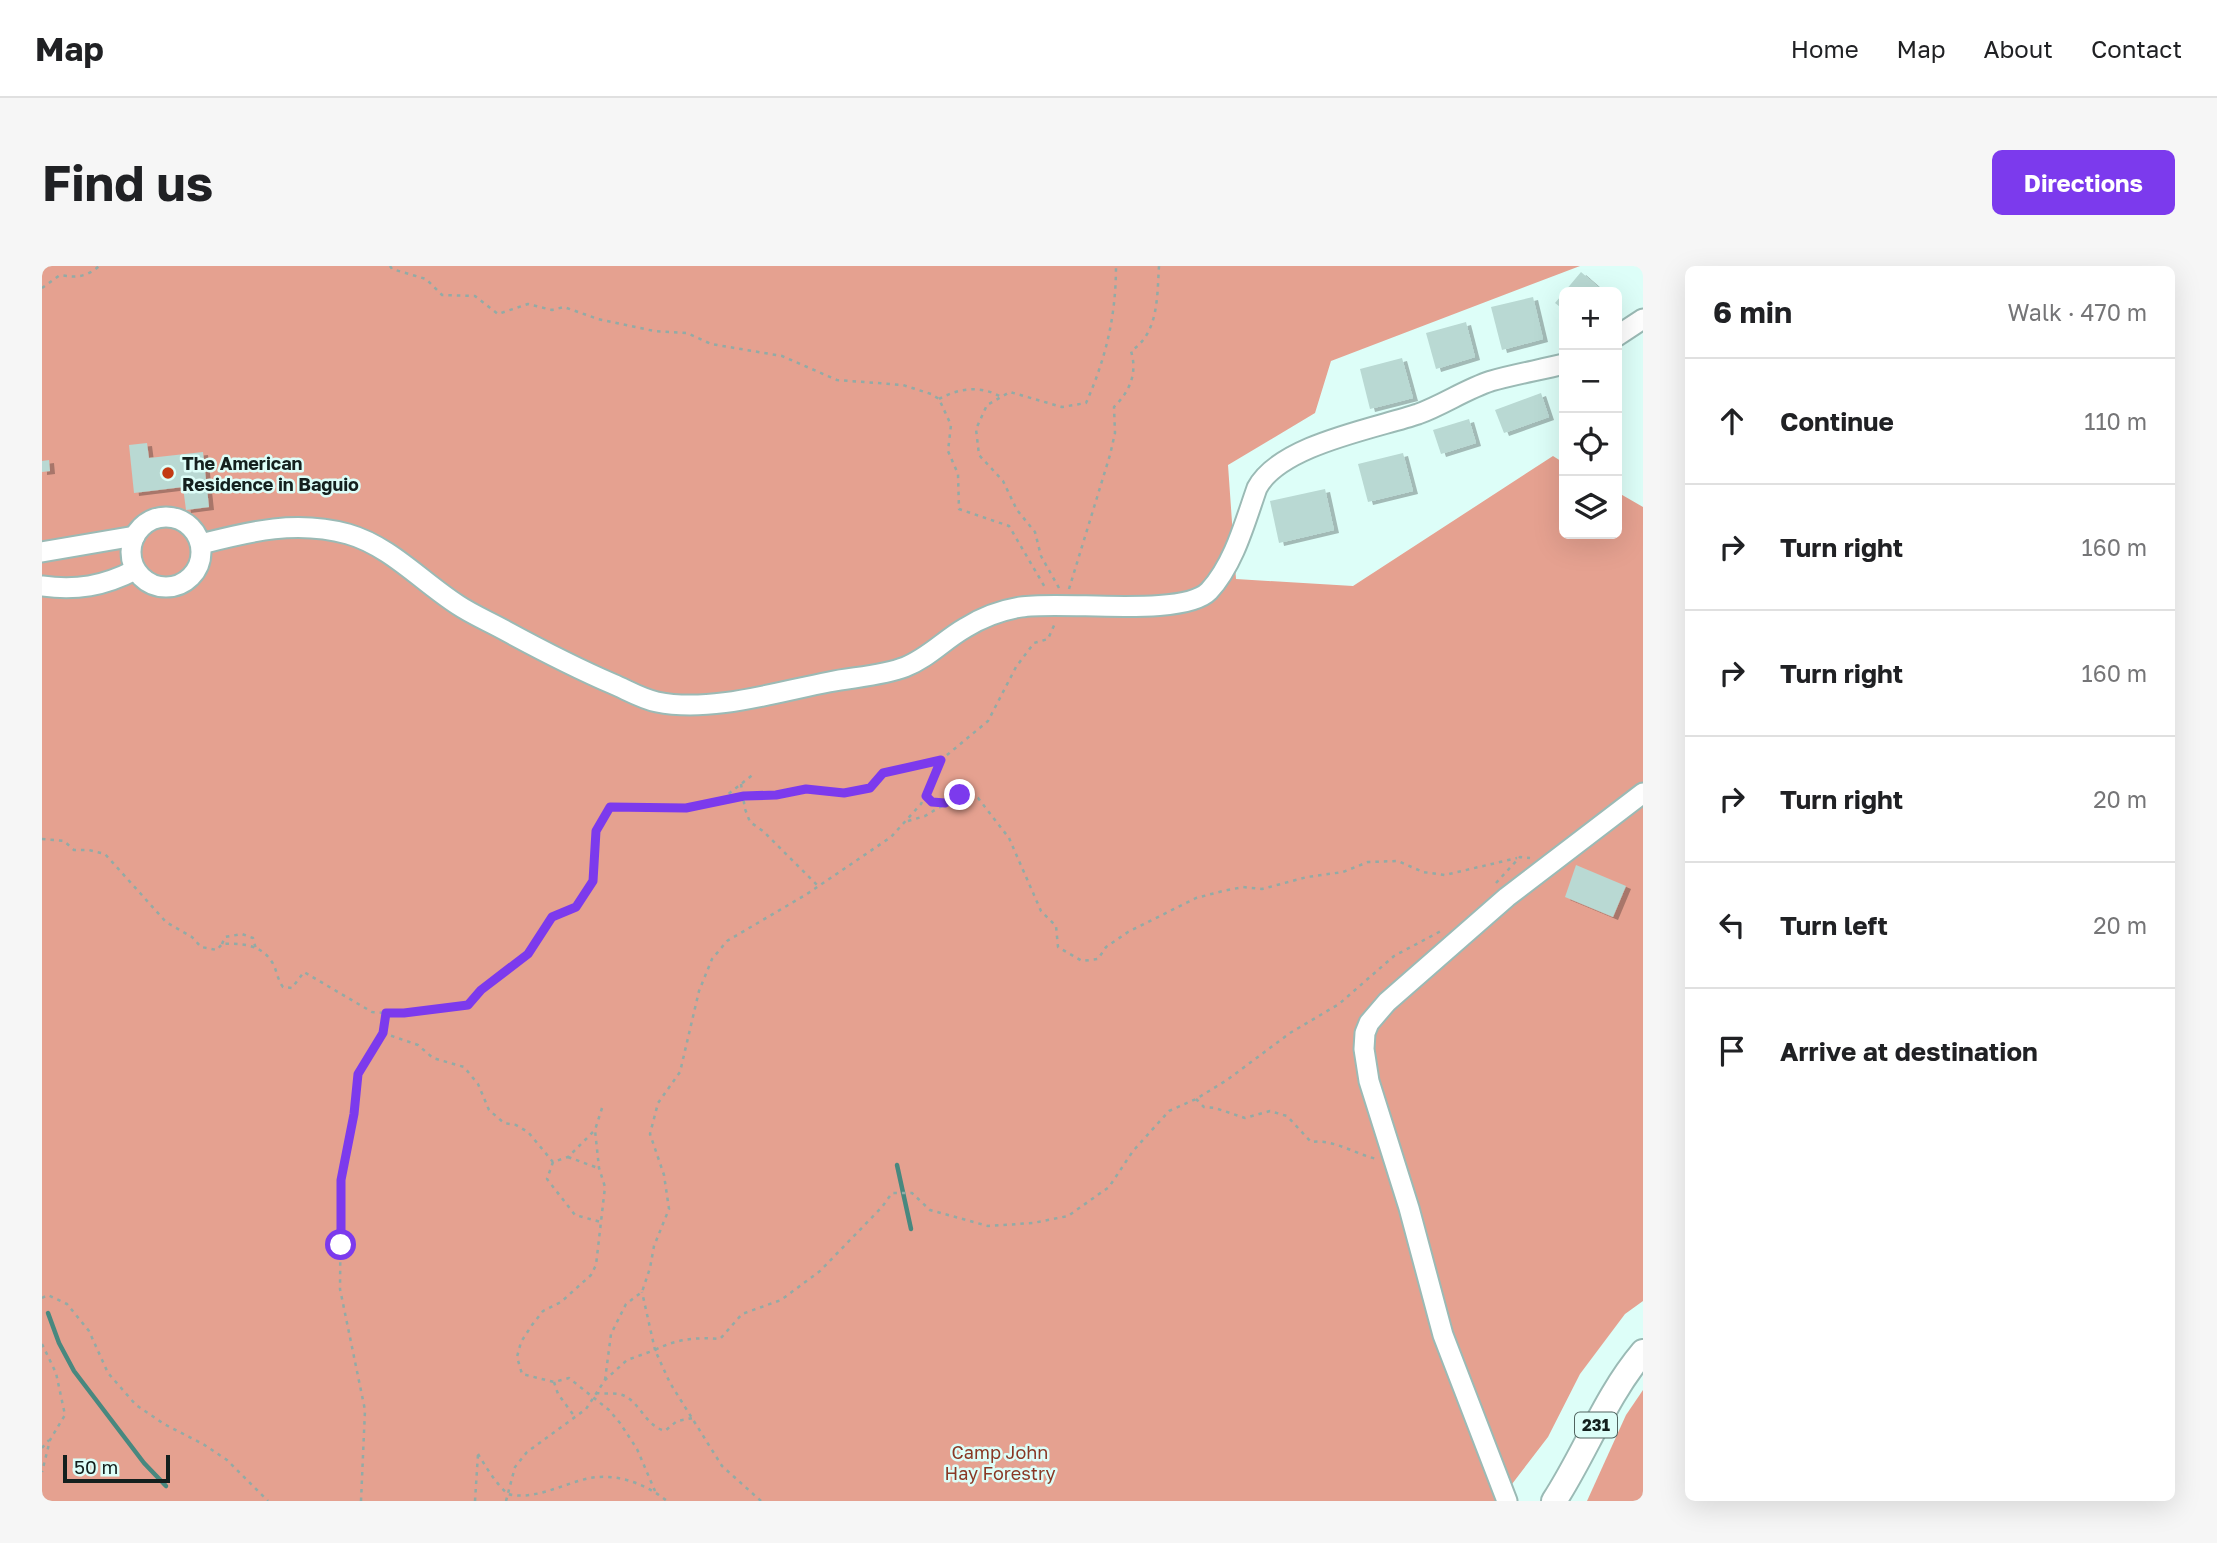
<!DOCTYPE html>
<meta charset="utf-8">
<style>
body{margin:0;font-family:"Golos Text",sans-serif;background:#f6f6f6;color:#202124}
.controls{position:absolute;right:21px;top:21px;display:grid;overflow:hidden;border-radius:10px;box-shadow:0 7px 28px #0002}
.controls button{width:63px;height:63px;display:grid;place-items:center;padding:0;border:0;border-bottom:2px solid #e0e0e0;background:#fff;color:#202124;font:35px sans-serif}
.scale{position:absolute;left:21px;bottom:18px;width:107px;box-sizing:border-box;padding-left:7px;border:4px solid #14201e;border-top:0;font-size:19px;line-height:24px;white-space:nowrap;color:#14201e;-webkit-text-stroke:5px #ddfef8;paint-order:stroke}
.stop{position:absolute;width:21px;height:21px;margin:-16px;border:5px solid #7c3aed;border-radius:50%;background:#fff}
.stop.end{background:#7c3aed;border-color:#fff;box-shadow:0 2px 7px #0008}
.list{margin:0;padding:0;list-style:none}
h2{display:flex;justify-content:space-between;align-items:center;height:91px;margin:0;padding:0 28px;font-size:30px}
h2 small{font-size:23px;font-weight:400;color:#757577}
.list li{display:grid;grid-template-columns:46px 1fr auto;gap:21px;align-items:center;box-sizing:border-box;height:126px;padding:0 28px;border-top:2px solid #e0e0e0}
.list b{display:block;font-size:26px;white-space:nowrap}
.list em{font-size:23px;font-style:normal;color:#757577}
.icon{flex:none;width:38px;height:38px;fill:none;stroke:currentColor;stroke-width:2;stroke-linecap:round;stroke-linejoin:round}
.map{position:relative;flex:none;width:1601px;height:1235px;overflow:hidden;border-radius:10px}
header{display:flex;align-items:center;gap:42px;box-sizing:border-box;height:98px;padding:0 35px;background:#fff;border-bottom:2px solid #e0e0e0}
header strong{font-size:33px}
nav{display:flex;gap:38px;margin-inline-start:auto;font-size:24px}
.intro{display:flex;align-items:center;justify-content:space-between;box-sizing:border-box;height:168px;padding:0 42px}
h1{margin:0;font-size:49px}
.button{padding:18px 32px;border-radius:10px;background:#7c3aed;color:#fff;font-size:24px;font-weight:700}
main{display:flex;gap:42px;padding:0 42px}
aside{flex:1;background:#fff;border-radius:10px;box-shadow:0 7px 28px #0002}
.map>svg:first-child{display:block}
.forest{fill:#e5a190}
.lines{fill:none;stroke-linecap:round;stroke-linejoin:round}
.stream{stroke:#48887f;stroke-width:4.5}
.building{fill:#b9d9d3;filter:url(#shadow)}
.minor-casing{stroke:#9bbab5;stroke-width:23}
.major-casing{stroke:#9bbab5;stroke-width:28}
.path{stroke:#92aba6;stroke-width:2.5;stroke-dasharray:3.5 5;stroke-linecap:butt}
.minor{stroke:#fff;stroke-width:19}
.major{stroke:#fff;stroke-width:24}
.route{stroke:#7c3aed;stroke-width:9}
.poi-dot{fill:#c33a13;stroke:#ddfef8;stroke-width:2.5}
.labels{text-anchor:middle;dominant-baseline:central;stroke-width:5;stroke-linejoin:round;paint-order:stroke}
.shield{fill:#ddfef8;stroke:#50635f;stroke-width:2}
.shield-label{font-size:16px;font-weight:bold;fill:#14201e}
.poi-label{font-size:18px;font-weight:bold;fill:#14201e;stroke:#ddfef8;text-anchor:start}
.park-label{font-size:18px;fill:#893824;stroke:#ddfef8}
</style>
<header>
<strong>Map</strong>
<nav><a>Home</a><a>Map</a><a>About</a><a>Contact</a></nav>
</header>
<div class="intro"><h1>Find us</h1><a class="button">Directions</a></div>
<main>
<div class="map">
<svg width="1601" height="1235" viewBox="0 0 1601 1235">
<defs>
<filter id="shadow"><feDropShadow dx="5" dy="3" stdDeviation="0" flood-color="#0004"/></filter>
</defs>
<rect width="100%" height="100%" fill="#ddfef8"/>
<g class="forest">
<path d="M0,0h1538l-249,95 -16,52 -87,52 8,114 117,7 200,-130 11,7v71h53v-42l26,15v794l-18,13 -45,60 -32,63 -49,64h-1457z"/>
<path d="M1601,1124v111h-56l39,-86z"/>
</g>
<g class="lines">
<g class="stream">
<path d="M855,899l14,64"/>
<path d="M6,1047l11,30 15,28 70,92 22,23"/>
</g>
</g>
<g class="building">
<path d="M1539,6l23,20h-40v18l-9,-7z"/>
<path d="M1491,31l10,42 -41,11 -11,-43z"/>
<path d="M1424,56l9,35 -39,12 -10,-36z"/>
<path d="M1360,92l11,40 -43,11 -10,-40z"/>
<path d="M1499,127l8,24 -45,16 -9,-23z"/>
<path d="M1427,153l7,24 -35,11 -8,-24z"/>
<path d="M105,177l2,15 54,-6 6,55 -23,3 -3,-23 -49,6 -5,-48z"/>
<path d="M1361,187l10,38 -45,11 -10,-38z"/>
<path d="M7,194l1,11 -8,1v-11z"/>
<path d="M1283,223l9,41 -55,13 -9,-42z"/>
<path d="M1534,599l50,21 -13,31 -48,-20z"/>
</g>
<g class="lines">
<g class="minor-casing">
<g id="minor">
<path d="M1575,70l26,-17"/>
<circle cx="124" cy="286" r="35"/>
<path d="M159,278c50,-13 96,-24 147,-10 42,12 74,48 110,71 15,10 32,17 48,26 35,19 70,37 107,53 14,6 29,15 44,18 53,11 120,-10 172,-20 24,-5 53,-6 76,-15 23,-9 39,-27 60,-39 16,-10 37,-18 56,-21 40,-7 162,11 188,-16 25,-27 36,-69 48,-103 23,-43 116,-59 161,-74 25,-9 48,-25 73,-33 24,-7 49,-11 73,-17"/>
<path d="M0,286l93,-16"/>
<path d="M0,320c34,5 62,0 93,-16"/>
<path d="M1465,1235l-64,-166 -34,-127 -40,-127 -5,-32 1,-16 4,-10 18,-21 120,-105 136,-104"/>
</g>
</g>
<g class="major-casing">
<path id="major" d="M1512,1235c32,-49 51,-104 89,-149"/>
</g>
<g class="path">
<path d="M348,0l2,3 34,10 16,16 33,1 23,18 30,-10 24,6 12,-3 34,12 56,12 33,2 24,11 71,12 55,24 66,5 28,9 8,5 12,26 -3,26 10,23 1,35 50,17 37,63"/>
<path d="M0,22l18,-13c16,3 27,2 39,-9"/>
<path d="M897,133c20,-11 42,-14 62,-2"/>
<path d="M1017,322l-18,-32 -6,-24 -18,-22 -14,-29 -24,-26 -3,-26 11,-24 23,-13 52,15 24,-4c20,-45 30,-87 30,-137"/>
<path d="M1027,323l41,-134 5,-22 -1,-26c15,-15 24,-33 17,-56 28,-18 26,-55 28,-85"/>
<path d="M699,518l4,25 5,13 13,9 55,55"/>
<path d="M884,530l6,6 13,1"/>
<path d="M680,533l33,-26"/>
<path d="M866,555l17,-5 35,-21 18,3 31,40 32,73 15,15 2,21 24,14 16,-2 8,-12 22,-15 68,-34 27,-7 20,-4 19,2 45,-12 36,-5 25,-10 30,-1 25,11 22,3 72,-17"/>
<path d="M0,573l22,2 10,9h15l16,4 61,68 26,15 9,10 16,3 5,-6c18,-1 39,0 50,18 5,8 5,17 11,25l9,1 12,-16 68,40 25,2 71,-9 13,-15 47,-36 24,-37 25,-10 16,-26 3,-50 14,-24 76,1 58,-12 32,-1 30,-6 38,4 26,-5 13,-15 58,-13 47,-39 28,-54 18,-24 14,-4 8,-18"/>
<path d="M1454,617l24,-26 10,1"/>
<path d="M180,678l3,-7 17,-3 11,4 3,11"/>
<path d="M341,767l35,12 15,13 31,9 14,17 11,26 15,13 12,2 12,7 25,30 15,-5 26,-26"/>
<path d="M1154,833l8,8 11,1 30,10 25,-7 17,5 24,26c24,-3 43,12 66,17"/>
<path d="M560,842l-7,22 4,38 6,19 -9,78 -5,10 -30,27 -18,9 -11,14 -11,17 -4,15 5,17 32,8 15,-4 40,32 11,13 17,26 18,42"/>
<path d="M526,891l30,11"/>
<path d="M511,896l-6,17 28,36 26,7"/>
<path d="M0,1032l6,-3 19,9 22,27 19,42 28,32 28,19 39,20 24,16 41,41"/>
<path d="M0,1078l14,29 9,42 -15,25 -8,32"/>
<path d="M563,1114l6,-46 15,-30 16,-12 8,-24 4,-22 15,-37 -5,-34 -14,-41 8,-31 22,-31 19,-81 13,-32 15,-18 80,-47 84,-57 30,-33 20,-44"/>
<path d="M512,1116l4,12 17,23"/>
<path d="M554,1127c7,1 15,0 22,1 21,3 25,31 47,37l12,-10 16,-3"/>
<path d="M0,1182l7,-8"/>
<path d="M436,1188c8,13 18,30 30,40 27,7 56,-11 82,-16 27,-5 56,6 77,23"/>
<path d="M319,1235l4,-91 -25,-121 1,-109 13,-66 4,-40 25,-41 3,-20"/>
<path d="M433,1235l3,-47"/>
<path d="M464,1235l9,-34 12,-15 59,-43 19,-29 22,-20 28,-10 -13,-58"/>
<path d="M719,1235l-39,-35 -52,-83 -15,-33c21,-11 41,-13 65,-11l22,-25 39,-14 39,-29 62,-64 10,-14h20l18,17 58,16 45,-3 35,-7 41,-29 24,-36 36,-40 27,-12 31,-19 63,-47 49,-29 55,-48 47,-25"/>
</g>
<use href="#minor" class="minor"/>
<use href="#major" class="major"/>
</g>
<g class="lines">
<path class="route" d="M299,979v-65l13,-66 4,-40 25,-41 3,-20h18l64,-8 13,-15 47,-36 24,-37 24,-10 17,-26 3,-50 14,-24 76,1 58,-12 32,-1 30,-6 38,4 26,-5 13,-15 58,-13 -15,36 6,6 13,1 15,-8"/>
</g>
<circle class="poi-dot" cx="126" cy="207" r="7"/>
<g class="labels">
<rect class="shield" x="1533" y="1146.5" width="42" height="25" rx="5"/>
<g class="shield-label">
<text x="1554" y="1159">231</text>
</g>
<g class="poi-label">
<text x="140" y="197">The American<tspan x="140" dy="21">Residence in Baguio</tspan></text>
</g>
<g class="park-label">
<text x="958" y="1186">Camp John<tspan x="958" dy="21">Hay Forestry</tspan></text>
</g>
</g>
</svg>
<div class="controls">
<button>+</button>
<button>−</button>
<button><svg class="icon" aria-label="locate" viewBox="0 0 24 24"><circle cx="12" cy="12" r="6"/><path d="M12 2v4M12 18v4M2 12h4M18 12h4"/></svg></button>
<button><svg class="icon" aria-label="layers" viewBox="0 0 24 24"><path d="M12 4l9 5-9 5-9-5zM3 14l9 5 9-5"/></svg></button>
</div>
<div class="scale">50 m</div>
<div class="stop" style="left:299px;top:979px"></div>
<div class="stop end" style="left:918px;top:529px"></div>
</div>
<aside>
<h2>6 min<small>Walk · 470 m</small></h2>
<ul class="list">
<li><svg class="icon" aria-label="ahead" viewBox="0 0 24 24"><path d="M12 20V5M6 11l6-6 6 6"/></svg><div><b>Continue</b></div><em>110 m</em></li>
<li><svg class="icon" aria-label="right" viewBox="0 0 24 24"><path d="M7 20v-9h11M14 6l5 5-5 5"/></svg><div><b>Turn right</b></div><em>160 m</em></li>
<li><svg class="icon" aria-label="right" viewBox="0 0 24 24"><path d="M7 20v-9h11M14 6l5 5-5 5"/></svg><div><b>Turn right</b></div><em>160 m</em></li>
<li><svg class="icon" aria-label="right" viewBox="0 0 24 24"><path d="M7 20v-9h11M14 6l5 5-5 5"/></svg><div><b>Turn right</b></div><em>20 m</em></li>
<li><svg class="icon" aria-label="left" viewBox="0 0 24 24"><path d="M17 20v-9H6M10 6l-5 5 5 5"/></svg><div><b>Turn left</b></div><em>20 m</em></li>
<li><svg class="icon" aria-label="arrive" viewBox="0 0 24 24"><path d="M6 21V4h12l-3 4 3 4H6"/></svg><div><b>Arrive at destination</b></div></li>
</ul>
</aside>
</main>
